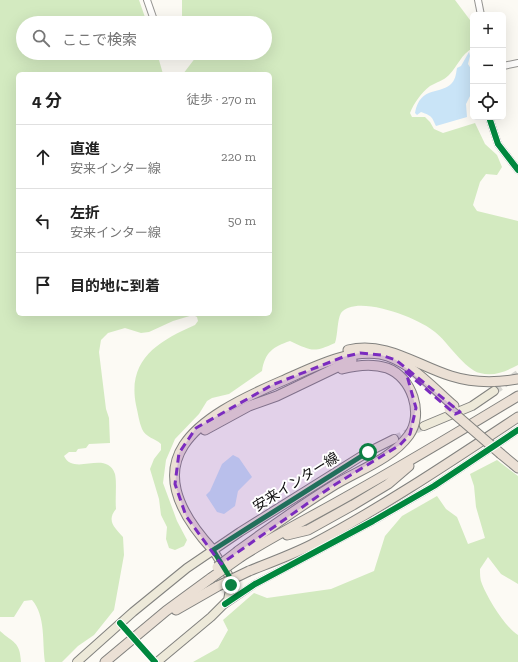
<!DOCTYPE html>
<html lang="ja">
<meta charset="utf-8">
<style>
body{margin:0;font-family:"Zilla Slab","Noto Sans JP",serif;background:#f2f2f2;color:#222}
.controls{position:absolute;right:12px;top:12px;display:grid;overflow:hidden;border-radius:6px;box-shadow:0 4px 16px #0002}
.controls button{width:36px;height:36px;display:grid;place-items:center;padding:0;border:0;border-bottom:1px solid #e0e0e0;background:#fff;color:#222;font:20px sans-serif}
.stop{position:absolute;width:12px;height:12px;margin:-9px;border:3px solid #0b8043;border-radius:50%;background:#fff}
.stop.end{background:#0b8043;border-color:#fff;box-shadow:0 1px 4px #0008}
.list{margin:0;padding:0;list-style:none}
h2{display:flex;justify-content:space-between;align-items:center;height:52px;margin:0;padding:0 16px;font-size:17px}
h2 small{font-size:13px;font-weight:400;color:#767676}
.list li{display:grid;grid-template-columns:26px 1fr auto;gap:12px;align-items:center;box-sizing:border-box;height:64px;padding:0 16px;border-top:1px solid #e0e0e0}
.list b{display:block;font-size:15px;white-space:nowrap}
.list p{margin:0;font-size:13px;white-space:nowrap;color:#767676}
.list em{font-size:13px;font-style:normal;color:#767676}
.icon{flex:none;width:22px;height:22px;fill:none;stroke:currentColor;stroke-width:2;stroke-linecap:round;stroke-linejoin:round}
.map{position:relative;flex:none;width:518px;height:662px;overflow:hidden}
.search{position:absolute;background:#fff;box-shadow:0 4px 16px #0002;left:16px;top:16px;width:256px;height:44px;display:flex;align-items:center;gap:10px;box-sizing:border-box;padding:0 14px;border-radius:22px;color:#767676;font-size:15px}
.panel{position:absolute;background:#fff;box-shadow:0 4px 16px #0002;left:16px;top:72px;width:256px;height:244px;border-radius:6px}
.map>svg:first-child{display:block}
.forest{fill:#d3eac0}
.water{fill:#c9e4f7}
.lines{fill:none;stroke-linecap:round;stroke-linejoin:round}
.minor-tunnel{stroke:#d8d7d2;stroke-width:6;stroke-dasharray:6 3;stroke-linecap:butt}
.major-tunnel{stroke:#d8d7d2;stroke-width:8;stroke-dasharray:8 4;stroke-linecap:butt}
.minor-casing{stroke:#959492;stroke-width:8}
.major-casing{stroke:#82827f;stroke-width:10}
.highway-casing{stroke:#82827f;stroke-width:11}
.minor{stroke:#fffefd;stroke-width:6}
.major{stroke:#ede9d9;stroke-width:8}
.highway{stroke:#ebe0d5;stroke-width:9}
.highway-bridge-casing{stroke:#82827f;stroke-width:11;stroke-linecap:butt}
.highway-bridge{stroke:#ebe0d5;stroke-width:9}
.cycleway-casing{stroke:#fff;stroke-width:8}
.cycleway{stroke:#00873e;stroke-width:6}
.route{stroke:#0b8043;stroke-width:5}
.marked{fill:#7b2cbf;fill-opacity:0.2;stroke:#7b2cbf;stroke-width:3;stroke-dasharray:8 5;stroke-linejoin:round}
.labels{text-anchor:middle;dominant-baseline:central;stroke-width:4;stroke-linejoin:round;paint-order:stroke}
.street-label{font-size:14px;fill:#0e0e0e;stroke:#fff}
</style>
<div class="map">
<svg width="518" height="662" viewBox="0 0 518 662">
<rect width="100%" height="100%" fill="#fcfaf4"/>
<g class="forest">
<path d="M0,0h139l8,23h-124v30h134l6,21h-145v240h252v-240h-87l16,-21h66v-30h-77l-6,-7v-16h273l18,24v24c-12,6 -15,18 -24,27 -6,6 -12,7 -19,11 -9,7 -16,17 -20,27l2,4h13l5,5 4,7 9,4 32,-10 10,21 12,11 5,12 -5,8 -11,-1 -6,8 -7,23 4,6 41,10v144c-12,6 -24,12 -38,8 -15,-3 -33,-32 -45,-41 -14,-13 -79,-39 -94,-19 -4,7 -3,21 -6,30 -22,10 -23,8 -45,-2 -17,6 -25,11 -28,30l-33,23 -17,4 -5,3 -8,13 -24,25 -9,21 -3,23 14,38 10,19 -3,6 -9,4 -6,-2 -3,-9 1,-12 -6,-12 -2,-16 -9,-30 4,-10 7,-9v-6c-6,-6 -15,-6 -19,-15 -3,-7 -4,-16 -6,-24 -9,-45 22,-64 59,-80l3,-4 -1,-4 -4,-2 -20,6 -24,11 -8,1 -16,-5 -17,5 -7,7 -2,12 7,57 3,9 1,25 -21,1 -3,4 -8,1 -2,3h-7l-5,4c10,21 42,-7 51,18 2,9 0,25 1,35 -10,12 -1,19 7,28l1,18 -10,55 -20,25 -16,11 -16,16h-17c-3,-20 1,-46 -13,-62l-8,1 -10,16h-14z"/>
<path d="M497,460l21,16v108l-17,-10 -13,-17 -8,12c0,5 0,11 2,15 6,15 23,43 36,51v27h-325l25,-14 10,-18 -5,-10 31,-27 13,5 64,-9 43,-18 11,-35 17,-20 35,-20 9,13 11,8 11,27 17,-6 -9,-31 -2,-21 -4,-12z"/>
<path d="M0,631c13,12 20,10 21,31h-21z"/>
</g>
<g class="water">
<path d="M469,52l1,4 -2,8 5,8v18l-7,14 1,13 -31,9c-4,-8 -3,-10 -15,-14l-4,3 -2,-2c5,-28 27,-18 37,-30 4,-5 4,-10 5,-15l4,-2z"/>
<path d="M233,455l6,3 13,19 -14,14 -3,15 -11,8 -7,-2 -11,-17 4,-4 12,-27z"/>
</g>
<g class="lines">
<path class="minor-tunnel" d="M125,628l27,31"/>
<g class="major-tunnel">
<path d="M494,391l24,-17"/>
<path d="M394,439l30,-13"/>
</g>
<g class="minor-casing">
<g id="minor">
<path d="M147,0l8,23"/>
<path d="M478,0l3,15"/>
<path d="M503,66l15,-3"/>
<path d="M489,117l9,27 20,26"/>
<path d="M226,604l29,-20 118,-63 61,-35 84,-56"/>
</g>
</g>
<g class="major-casing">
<g id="major">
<path d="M424,426l48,-20 22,-15"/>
<path d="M77,662l56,-50 54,-44 53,-36 128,-80 26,-13"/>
<path d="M157,662l54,-45 17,-17 3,-15 -2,-9 -16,-26"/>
</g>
</g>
<g class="highway-casing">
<g id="highway">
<path d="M348,350c38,-9 68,15 103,26 22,7 44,7 67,3"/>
<path d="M205,430l44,-24 28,-10 75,-36"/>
<path d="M501,454l17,14"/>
<path d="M287,535l21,-5 45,-25 35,-21 21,-18"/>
<path d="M213,550c-84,-91 -17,-132 69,-169 30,-13 65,-32 98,-27 28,5 53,34 74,52"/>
<path d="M238,551c30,-22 61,-44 93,-64 25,-16 60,-27 78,-52 15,-21 3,-58 -22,-67 -15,-5 -30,-3 -45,1"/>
<path d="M242,556c35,-22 71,-40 106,-60 57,-32 114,-66 170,-100"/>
<path d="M249,571c20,-8 42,-16 62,-26 72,-38 139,-83 207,-128"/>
<path d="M176,610l42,-24"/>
<path d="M105,662l61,-51 45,-33"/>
</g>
</g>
<use href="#minor" class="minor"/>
<use href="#major" class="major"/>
<use href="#highway" class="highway"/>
<g class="highway-bridge-casing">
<g id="highway-bridge">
<path d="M449,409l52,45"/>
<path d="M217,567l21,-16"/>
<path d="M211,578l31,-22"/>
<path d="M218,586l31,-15"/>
</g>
</g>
<use href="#highway-bridge" class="highway-bridge"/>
<g class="cycleway-casing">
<g id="cycleway">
<path d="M489,117l9,27 20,26"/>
<path d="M225,604l30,-20 118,-63 61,-35 84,-56"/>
<path d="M120,623l35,39"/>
</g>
</g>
<use href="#cycleway" class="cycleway"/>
</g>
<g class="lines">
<path class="route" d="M231,585l-2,-9 -16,-26 155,-98"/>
</g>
<path class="marked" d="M360,353l21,2 15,5 64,52 -5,2 -49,-42 10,36 -6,26 -10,11 -69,42 -110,77 -35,-48 -11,-32 4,-31 17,-25 76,-43 71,-28z"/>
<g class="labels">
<g class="street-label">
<text transform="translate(296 482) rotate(-32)">安来インター線</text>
</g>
</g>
</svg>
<div class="controls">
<button>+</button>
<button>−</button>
<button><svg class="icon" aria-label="locate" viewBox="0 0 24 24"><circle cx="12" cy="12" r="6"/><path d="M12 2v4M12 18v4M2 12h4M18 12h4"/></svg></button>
</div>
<div class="stop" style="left:368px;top:452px"></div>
<div class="stop end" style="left:231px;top:585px"></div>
<div class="search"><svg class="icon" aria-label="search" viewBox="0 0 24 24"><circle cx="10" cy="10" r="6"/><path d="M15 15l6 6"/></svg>ここで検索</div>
<section class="panel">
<h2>4 分<small>徒歩 · 270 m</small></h2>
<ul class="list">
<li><svg class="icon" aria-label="ahead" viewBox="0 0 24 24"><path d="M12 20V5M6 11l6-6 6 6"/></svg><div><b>直進</b><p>安来インター線</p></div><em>220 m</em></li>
<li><svg class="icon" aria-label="left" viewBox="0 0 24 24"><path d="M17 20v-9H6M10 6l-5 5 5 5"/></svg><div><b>左折</b><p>安来インター線</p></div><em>50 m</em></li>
<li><svg class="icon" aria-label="arrive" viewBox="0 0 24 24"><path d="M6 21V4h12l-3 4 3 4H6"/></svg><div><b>目的地に到着</b></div></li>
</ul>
</section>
</div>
